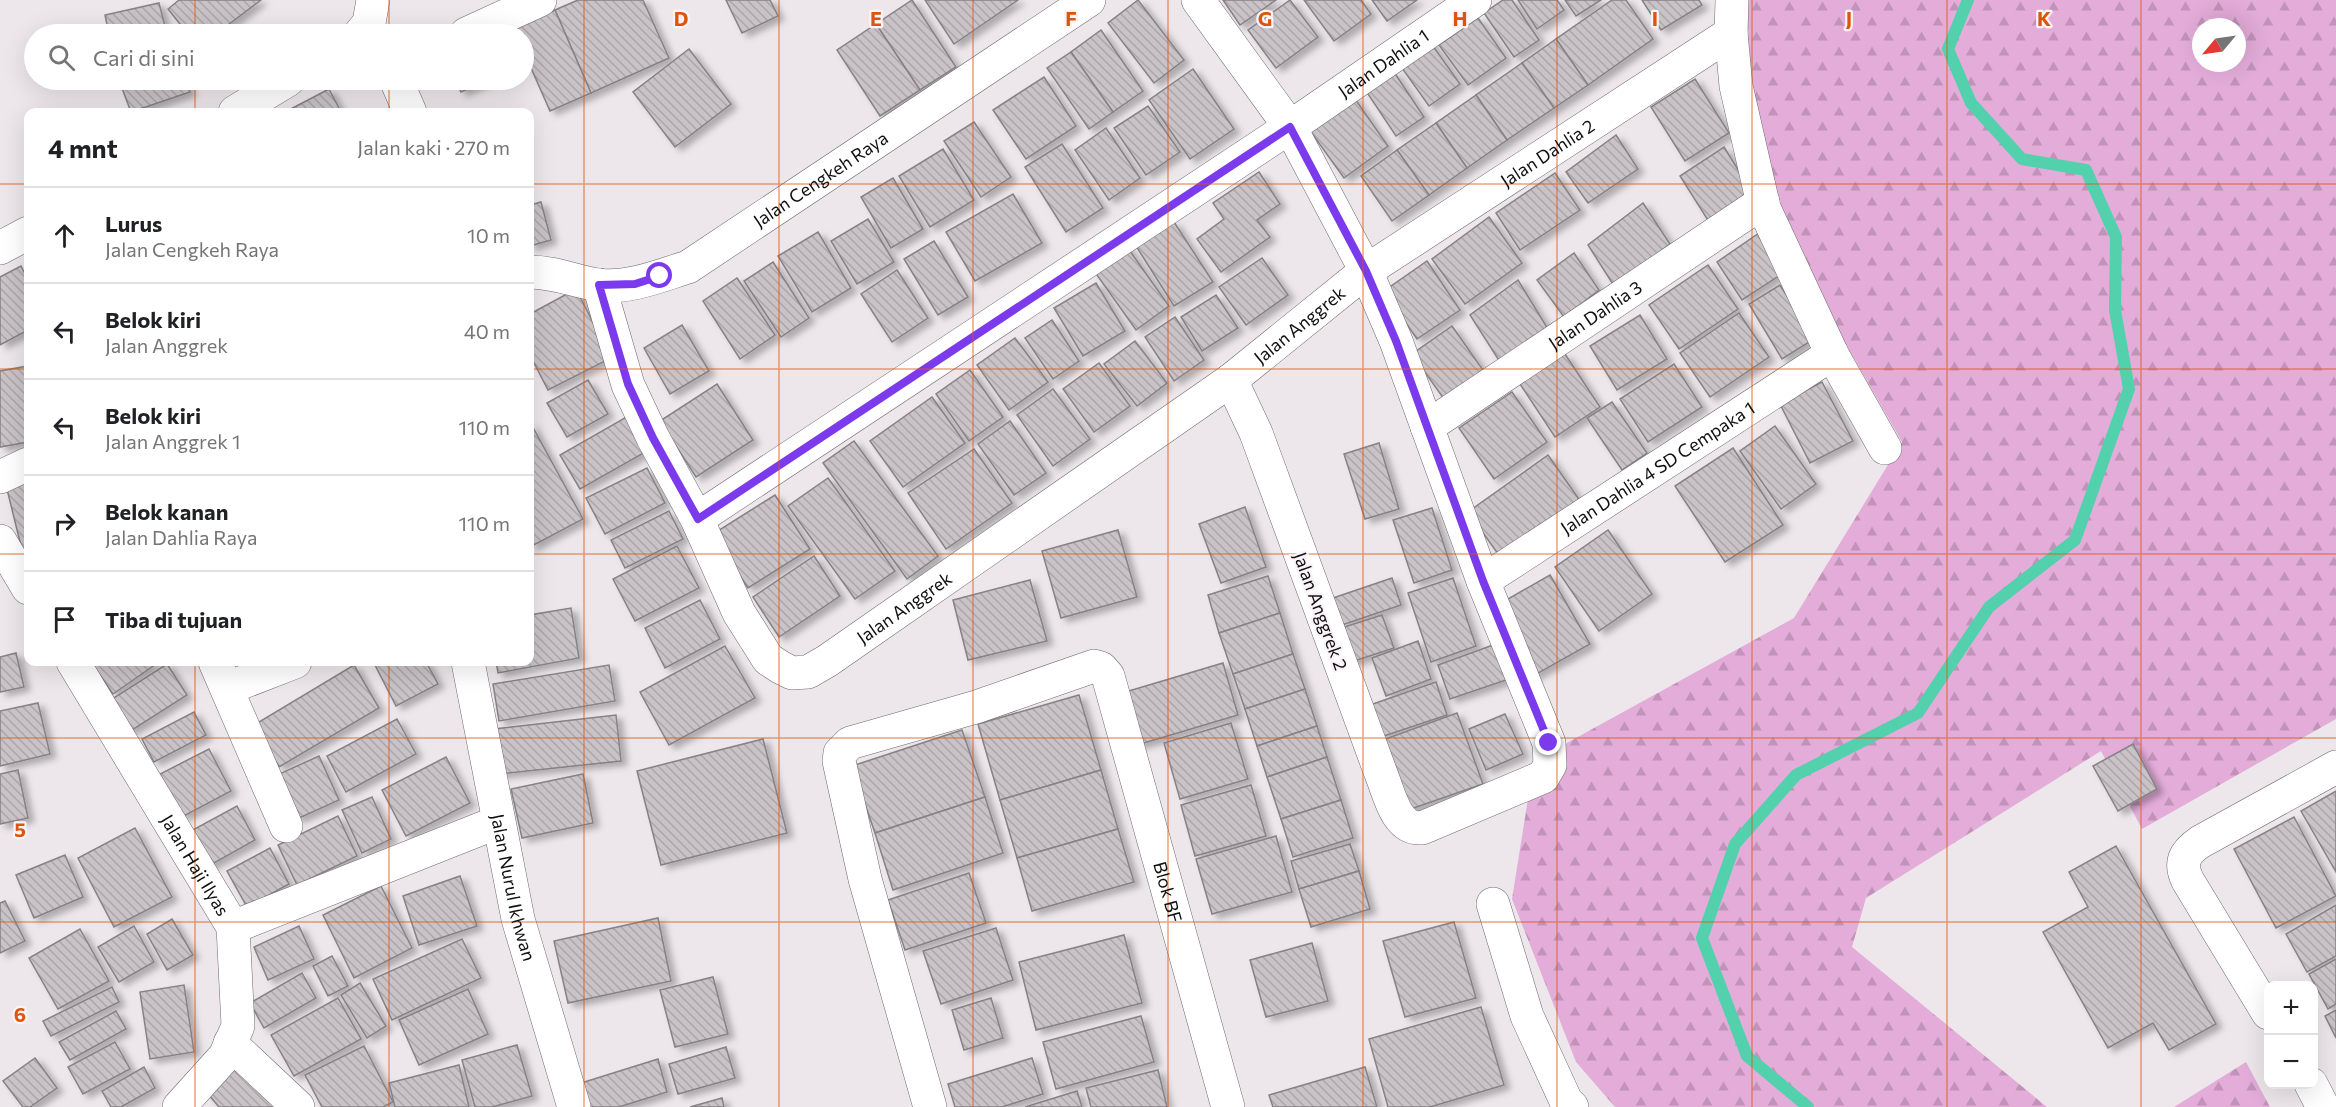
<!DOCTYPE html>
<html lang="id">
<meta charset="utf-8">
<style>
body{margin:0;font-family:Commissioner,sans-serif;background:#f2f2f2;color:#202124}
.controls{position:absolute;right:18px;bottom:18px;display:grid;overflow:hidden;border-radius:12px;box-shadow:0 6px 24px #0002}
.controls button{width:54px;height:54px;display:grid;place-items:center;padding:0;border:0;border-bottom:2px solid #e0e0e0;background:#fff;color:#202124;font:30px sans-serif}
.compass{position:absolute;left:2192px;top:18px;width:54px;height:54px;border-radius:50%;background:#fff;box-shadow:0 6px 24px #0002;rotate:241deg}
.stop{position:absolute;width:18px;height:18px;margin:-14px;border:4px solid #7c3aed;border-radius:50%;background:#fff}
.stop.end{background:#7c3aed;border-color:#fff;box-shadow:0 2px 6px #0008}
.list{margin:0;padding:0;list-style:none}
h2{display:flex;justify-content:space-between;align-items:center;height:78px;margin:0;padding:0 24px;font-size:26px}
h2 small{font-size:20px;font-weight:400;color:#757577}
.list li{display:grid;grid-template-columns:39px 1fr auto;gap:18px;align-items:center;box-sizing:border-box;height:96px;padding:0 24px;border-top:2px solid #e0e0e0}
.list b{display:block;font-size:22px;white-space:nowrap}
.list p{margin:0;font-size:20px;white-space:nowrap;color:#757577}
.list em{font-size:20px;font-style:normal;color:#757577}
.icon{flex:none;width:33px;height:33px;fill:none;stroke:currentColor;stroke-width:2;stroke-linecap:round;stroke-linejoin:round}
.map{position:relative;flex:none;width:2336px;height:1107px;overflow:hidden}
.search{position:absolute;background:#fff;box-shadow:0 6px 24px #0002;left:24px;top:24px;width:510px;height:66px;display:flex;align-items:center;gap:15px;box-sizing:border-box;padding:0 21px;border-radius:33px;color:#757577;font-size:22px}
.panel{position:absolute;background:#fff;box-shadow:0 6px 24px #0002;left:24px;top:108px;width:510px;height:558px;border-radius:12px}
.map>svg:first-child{display:block}
.forest{fill:url(#forest-firs);fill-rule:evenodd}
.lines{fill:none;stroke-linecap:round;stroke-linejoin:round}
.stream{stroke:#53d1ad;stroke-width:12}
.building{fill:url(#building-back-hatch);stroke:#868185;stroke-width:1.5;filter:url(#shadow)}
.street-casing{stroke:#6e696d;stroke-width:34}
.secondary-casing{stroke:#6e696d;stroke-width:34}
.street{stroke:#fff;stroke-width:33}
.secondary{stroke:#fff;stroke-width:33}
.route{stroke:#7c3aed;stroke-width:8}
.grid{fill:none;stroke:#dd550c;stroke-width:1.5;stroke-opacity:0.55}
.labels{text-anchor:middle;dominant-baseline:central;stroke-width:4.5;stroke-linejoin:round;paint-order:stroke}
.street-label{font-size:18px;fill:#110f11;stroke:#faf4f9}
.grid-label{font-size:20px;text-anchor:middle;font-weight:bold;fill:#dd550c;stroke:#faf4f9;stroke-width:4.5;stroke-linejoin:round;paint-order:stroke}
</style>
<div class="map">
<svg width="2336" height="1107" viewBox="0 0 2336 1107">
<defs>
<pattern id="forest-firs" width="22" height="20" patternUnits="userSpaceOnUse" patternTransform="scale(1.5)"><rect width="22" height="20" fill="#e3acd9"/><path d="M5 1l3.5 6h-7zM16 11l3.5 6h-7z" fill="#c293b9"/></pattern>
<pattern id="building-back-hatch" width="6" height="6" patternUnits="userSpaceOnUse" patternTransform="scale(1.5)"><rect width="6" height="6" fill="#c9c3c8"/><path d="M-1 5l2 2M0 0l6 6M5-1l2 2" fill="none" stroke="#aca6ab"/></pattern>
<filter id="shadow"><feDropShadow dx="6" dy="4" stdDeviation="3" flood-color="#0004"/></filter>
</defs>
<rect width="100%" height="100%" fill="#ede7eb"/>
<g class="forest">
<path d="M1728,0h608v719l-194,110 -41,-78 -235,147 -14,49 195,160h-432l-39,-45 -64,-163 22,-138 260,-143 108,-176 -119,-208zM2201,27h36v36h-36z"/>
<path d="M2246,1062l24,45h-96z"/>
</g>
<g class="lines">
<path class="stream" d="M1808,1107l-61,-51 -45,-118 33,-94 61,-69 122,-62 71,-106 86,-67 54,-151 -14,-79 1,-73 -30,-67 -64,-11 -51,-56 -23,-54 20,-49"/>
</g>
<g class="building">
<path d="M179,0h82l-45,34h-28l-20,-25z"/>
<path d="M578,0h65l26,58 -78,35 -36,-83z"/>
<path d="M726,0h44l8,16 -36,17z"/>
<path d="M912,0l44,67 -36,23 -44,-66z"/>
<path d="M925,0h93l-64,44z"/>
<path d="M1138,0l46,60 -30,23 -46,-60z"/>
<path d="M1223,0h53l-36,25z"/>
<path d="M1290,0l28,37 -42,31 -28,-38z"/>
<path d="M1304,0h57l10,14 -37,27z"/>
<path d="M1372,0h45l-30,21z"/>
<path d="M1503,0h9l27,40 -25,17 -30,-44z"/>
<path d="M1518,0h39l7,10 -27,19z"/>
<path d="M1565,0h36l-25,16z"/>
<path d="M1612,0h14l27,39 -65,46 -32,-46z"/>
<path d="M1642,0h57l3,5 -41,25z"/>
<path d="M159,3l8,31h-58l-4,-19z"/>
<path d="M555,10l36,83 -41,18 -26,-59v-18h-8l-3,-5z"/>
<path d="M1478,18l28,40 -38,27 -29,-40z"/>
<path d="M876,24l44,66 -40,26 -43,-66z"/>
<path d="M1101,30l42,61 -30,21 -42,-60z"/>
<path d="M1428,39l32,45 -31,22 -32,-45z"/>
<path d="M1556,39l32,46 -34,23 -32,-45z"/>
<path d="M689,49l42,55 -56,43 -42,-55z"/>
<path d="M1071,52l42,60 -24,17 -42,-61z"/>
<path d="M1522,63l32,45 -47,32 -31,-45z"/>
<path d="M1193,69l41,60 -44,30 -41,-59z"/>
<path d="M1394,72l30,45 -28,19 -30,-45z"/>
<path d="M1044,77l32,49 -50,33 -33,-49z"/>
<path d="M1695,79l34,54 -44,28 -34,-54z"/>
<path d="M119,80h66l5,12 -59,20z"/>
<path d="M455,80h34l-28,12z"/>
<path d="M329,89l12,23h-56z"/>
<path d="M1476,95l31,45 -40,28 -31,-45z"/>
<path d="M1353,96l35,50 -44,32 -36,-50z"/>
<path d="M1148,106l32,46 -34,23 -32,-47z"/>
<path d="M974,122l37,55 -30,20 -37,-56z"/>
<path d="M1436,123l31,45 -38,27 -32,-45z"/>
<path d="M1106,128l34,50 -31,22 -34,-50z"/>
<path d="M1616,135l22,34 -50,34 -22,-31z"/>
<path d="M1062,144l41,64 -37,24 -41,-65z"/>
<path d="M1724,147l31,50 -44,28 -31,-49z"/>
<path d="M943,149l31,51 -44,27 -31,-51z"/>
<path d="M1397,150l32,45 -37,26 -31,-45z"/>
<path d="M1259,172l21,32 -23,16 13,17 -49,35 -24,-33 27,-20 -11,-16z"/>
<path d="M1555,173l25,37 -60,40 -24,-37z"/>
<path d="M893,178l30,51 -32,19 -30,-51z"/>
<path d="M1013,194l29,49 -67,38 -29,-49z"/>
<path d="M541,202l10,38 -21,6v-41z"/>
<path d="M1643,203l27,41 -56,42 -26,-41z"/>
<path d="M1489,217l33,46 -57,41 -33,-45z"/>
<path d="M868,219l26,43 -37,22 -26,-43z"/>
<path d="M1174,222l39,60 -39,24 -38,-60z"/>
<path d="M818,232l33,56 -39,24 -34,-56z"/>
<path d="M1759,233l26,39 -43,28 -25,-38z"/>
<path d="M934,241l34,56 -30,18 -34,-56z"/>
<path d="M1125,244l44,62 -33,24 -44,-62z"/>
<path d="M1574,253l25,37 -35,27 -27,-37z"/>
<path d="M1262,258l26,37 -42,30 -27,-38z"/>
<path d="M1427,261l33,49 -43,29 -33,-48z"/>
<path d="M773,262l36,56 -28,19 -37,-56z"/>
<path d="M1708,265l30,44 -59,40 -30,-44z"/>
<path d="M21,266l7,14v50l-28,15v-68z"/>
<path d="M897,270l31,48 -36,24 -31,-48z"/>
<path d="M737,278l38,57 -35,24 -37,-58z"/>
<path d="M1518,280l30,49 -48,33 -30,-47z"/>
<path d="M1096,283l29,48 -42,25 -29,-48z"/>
<path d="M1780,285l34,54 -32,20 -33,-55z"/>
<path d="M576,289l35,69 -63,32 -18,-35v-41z"/>
<path d="M1216,295l22,33 -36,23 -21,-34z"/>
<path d="M1739,313l30,44 -59,40 -30,-44z"/>
<path d="M1640,315l27,44 -50,31 -27,-44z"/>
<path d="M1175,317l29,43 -30,21 -29,-44z"/>
<path d="M1052,320l27,41 -26,18 -28,-41z"/>
<path d="M682,325l27,46 -39,23 -26,-46z"/>
<path d="M1452,326l31,44 -39,29 -32,-45z"/>
<path d="M1015,338l33,44 -39,28 -32,-45z"/>
<path d="M1135,341l32,42 -30,23 -33,-42z"/>
<path d="M1565,354l35,53 -45,30 -35,-53z"/>
<path d="M1099,363l31,43 -36,26 -31,-43z"/>
<path d="M1674,364l28,43 -54,35 -28,-43z"/>
<path d="M28,366v76l-28,5v-76z"/>
<path d="M970,370l33,47 -34,24 -33,-47z"/>
<path d="M588,380l20,34 -41,23 -20,-34z"/>
<path d="M1822,382l31,59 -43,22 -30,-59z"/>
<path d="M717,384l36,56 -57,37 -36,-56z"/>
<path d="M1053,389l37,50 -37,27 -36,-51z"/>
<path d="M1512,392l35,50 -53,37 -35,-51z"/>
<path d="M932,397l33,46 -62,44 -33,-46z"/>
<path d="M1612,402l35,51 -25,17 -35,-52z"/>
<path d="M630,415l19,35 -69,39 -20,-34z"/>
<path d="M1010,421l36,52 -32,22 -36,-51z"/>
<path d="M530,422l53,97 -53,28z"/>
<path d="M1775,426l41,58 -35,25 -41,-58z"/>
<path d="M854,441l84,115 -31,23 -84,-116z"/>
<path d="M1379,443l20,66 -34,10 -21,-65z"/>
<path d="M1733,448l50,77 -58,37 -50,-76z"/>
<path d="M974,449l38,54 -66,46 -38,-56z"/>
<path d="M1548,455l33,47 -80,56 -33,-46z"/>
<path d="M647,468l18,35 -60,31 -19,-36z"/>
<path d="M828,478l67,93 -40,28 -67,-93z"/>
<path d="M28,480v68l-6,2 -16,-65z"/>
<path d="M775,495l35,54 -62,39 -35,-54z"/>
<path d="M1245,507l21,60 -45,16 -22,-59z"/>
<path d="M1432,508l20,62 -38,13 -21,-63z"/>
<path d="M669,511l14,28 -58,29 -14,-28z"/>
<path d="M1118,530l19,67 -76,21 -19,-67z"/>
<path d="M1608,530l44,64 -53,37 -44,-64z"/>
<path d="M677,546l22,42 -64,33 -22,-42z"/>
<path d="M814,556l26,40 -61,41 -26,-40z"/>
<path d="M1550,575l40,69 -57,32 -39,-69z"/>
<path d="M1268,576l12,37 -61,20 -11,-38z"/>
<path d="M1392,578l9,27 -59,20 -9,-27z"/>
<path d="M1453,578l23,68 -45,16 -23,-69z"/>
<path d="M1030,580l17,61 -79,19 -15,-60z"/>
<path d="M700,600l20,39 -55,29 -20,-40z"/>
<path d="M571,608l8,50 -81,15 -2,-11h34v-47z"/>
<path d="M1280,613l13,41 -60,20 -14,-41z"/>
<path d="M1382,615l12,33 -46,15 -10,-34z"/>
<path d="M1418,641l13,38 -45,17 -14,-38z"/>
<path d="M1493,645l13,35 -56,19 -12,-34z"/>
<path d="M725,646l30,52 -86,47 -29,-53z"/>
<path d="M16,653l8,34 -24,5v-35z"/>
<path d="M1293,654l12,35 -60,20 -12,-35z"/>
<path d="M91,662h68l-46,32z"/>
<path d="M381,662h45l12,22 -42,22 -21,-41z"/>
<path d="M1223,663l15,52 -101,30 -15,-52z"/>
<path d="M167,664l20,31 -58,37 -20,-31z"/>
<path d="M354,665l25,43 -100,59 -25,-42z"/>
<path d="M609,665l6,36 -116,20 -6,-37z"/>
<path d="M1436,682l11,33 -66,22 -11,-32z"/>
<path d="M1305,689l12,37 -60,20 -12,-37z"/>
<path d="M1079,695l22,75 -101,30 -22,-76z"/>
<path d="M38,703l12,51 -50,12v-55z"/>
<path d="M194,712l12,23 -52,27 -12,-23z"/>
<path d="M1457,713l26,71 -78,27 -25,-70z"/>
<path d="M1505,714l18,40 -37,16 -17,-41z"/>
<path d="M616,715l5,46 -122,13 -5,-45z"/>
<path d="M397,719l19,35 -70,38 -19,-36z"/>
<path d="M1231,723l17,56 -68,20 -16,-56z"/>
<path d="M1317,726l10,31 -60,20 -10,-31z"/>
<path d="M962,730l23,67 -110,36 -23,-67z"/>
<path d="M763,739l24,94 -126,32 -24,-94z"/>
<path d="M2133,744l24,45 -39,22 -25,-45z"/>
<path d="M209,749l22,42 -49,26 -22,-43z"/>
<path d="M319,756l20,44 -42,19 -20,-44z"/>
<path d="M446,757l24,46 -64,33 -24,-46z"/>
<path d="M1327,757l14,43 -60,19 -14,-42z"/>
<path d="M18,770l10,48 -28,6v-50z"/>
<path d="M1101,770l17,59 -101,29 -17,-58z"/>
<path d="M583,774l10,49 -71,15 -11,-49z"/>
<path d="M1251,785l15,51 -71,20 -14,-51z"/>
<path d="M2336,791v81l-35,-61z"/>
<path d="M372,797l19,42 -29,14 -20,-43z"/>
<path d="M985,797l18,56 -110,37 -18,-57z"/>
<path d="M1341,800l12,38 -60,19 -12,-38z"/>
<path d="M237,806l18,34 -48,27 -18,-35z"/>
<path d="M338,816l19,40 -60,29 -19,-40z"/>
<path d="M2294,817l42,79 -60,32 -42,-79z"/>
<path d="M135,828l37,69 -58,30 -36,-69z"/>
<path d="M1118,829l16,53 -102,29 -15,-53z"/>
<path d="M1276,836l16,56 -80,22 -16,-55z"/>
<path d="M1350,844l9,27 -60,18 -8,-28z"/>
<path d="M2116,846l100,178 -47,26 -16,-27 -45,25 -65,-116 45,-25 -19,-35z"/>
<path d="M270,848l19,36 -42,23 -20,-36z"/>
<path d="M65,855l18,42 -49,21 -18,-43z"/>
<path d="M1359,871l11,38 -59,18 -12,-38z"/>
<path d="M969,873l17,50 -81,27 -17,-50z"/>
<path d="M460,876l17,50 -58,19 -16,-49z"/>
<path d="M381,886l31,62 -58,30 -31,-63z"/>
<path d="M5,901l20,40 -25,12v-50z"/>
<path d="M2336,905v51l-29,16 -21,-38z"/>
<path d="M658,918l13,63 -103,22 -14,-62z"/>
<path d="M172,919l21,36 -26,15 -20,-36z"/>
<path d="M1454,922l22,76 -71,19 -22,-76z"/>
<path d="M134,926l20,36 -35,20 -21,-35z"/>
<path d="M299,926l15,33 -46,21 -14,-33z"/>
<path d="M996,928l17,52 -72,24 -18,-53z"/>
<path d="M80,929l29,52 -51,28 -29,-51z"/>
<path d="M1124,935l18,68 -106,27 -17,-68z"/>
<path d="M462,939l19,39 -89,42 -19,-41z"/>
<path d="M1312,943l16,58 -62,16 -16,-57z"/>
<path d="M332,956l16,30 -20,10 -15,-30z"/>
<path d="M2336,959v45l-8,5 -19,-35z"/>
<path d="M302,973l14,25 -52,30 -14,-25z"/>
<path d="M713,977l15,57 -53,13 -15,-57z"/>
<path d="M360,983l26,43 -19,12 -26,-43z"/>
<path d="M184,985l10,67 -44,7 -10,-67z"/>
<path d="M112,987l7,15 -68,34 -8,-15z"/>
<path d="M468,989l20,45 -69,31 -20,-45z"/>
<path d="M338,998l23,41 -67,37 -23,-41z"/>
<path d="M991,998l12,40 -39,12 -12,-40z"/>
<path d="M1481,1007l23,78 -74,22h-42l-19,-68z"/>
<path d="M2336,1010v28l-11,-22z"/>
<path d="M116,1011l10,18 -56,31 -11,-18z"/>
<path d="M1141,1016l13,46 -98,27 -13,-47z"/>
<path d="M115,1042l15,27 -47,25 -15,-27z"/>
<path d="M517,1045l15,51 -40,11h-17l-13,-47z"/>
<path d="M364,1046l29,56 -10,5h-61l-17,-32z"/>
<path d="M726,1047l9,31 -57,16 -9,-30z"/>
<path d="M35,1058l22,30 -27,19h-7l-20,-26z"/>
<path d="M1032,1058l11,36 -41,13h-47l-7,-23z"/>
<path d="M658,1059l9,33 -48,15h-34l-7,-23z"/>
<path d="M240,1061l37,46h-58l-15,-18z"/>
<path d="M459,1065l10,42h-74l-6,-24z"/>
<path d="M144,1067l11,21 -34,19h-10l-9,-16z"/>
<path d="M1365,1067l12,40h-104l-4,-12z"/>
<path d="M1158,1070l9,37h-76l-5,-19z"/>
<path d="M1077,1091l5,16h-57z"/>
<path d="M722,1098l2,9h-34z"/>
</g>
<g class="lines">
<g class="street-casing">
<g id="street">
<path d="M1198,0l92,127 76,144 30,70 87,240 66,162 1,22 -7,12 -121,51c-27,2 -33,-36 -42,-57l-124,-338 -25,-53"/>
<path d="M1732,0l-1,33 5,53 28,122 68,146 53,94"/>
<path d="M466,34l74,-34"/>
<path d="M396,80l14,32"/>
<path id="s1" d="M530,272c24,0 44,9 68,13 31,4 61,-9 90,-18l401,-267"/>
<path id="s2" d="M599,285l29,100 25,53 44,81 42,94 29,46 12,8 12,6 16,-1 19,-11 404,-281 135,-109 365,-238"/>
<path id="s3" d="M1427,427l336,-225"/>
<path d="M0,477l28,-13"/>
<path id="s4" d="M697,519l593,-392 185,-127"/>
<path d="M0,541l28,47"/>
<path id="s5" d="M1483,581l349,-227"/>
<path id="s6" d="M73,662l160,265 5,99 -13,30 -46,51"/>
<path d="M215,662l71,164"/>
<path id="s7" d="M468,662l50,257 56,188"/>
<path d="M228,688l67,-26"/>
<path d="M1493,904l34,112 39,85 6,6"/>
<path d="M233,927l265,-105"/>
<path d="M2268,1013l-80,-132c-9,-18 -4,-28 12,-39l136,-75"/>
<path d="M230,1043l68,64"/>
<path d="M2311,1084l12,23"/>
<path id="s8" d="M930,1107l-65,-228 -26,-118 1,-8 10,-10 126,-36 118,-41 7,2 7,8 120,431"/>
</g>
</g>
<g class="secondary-casing">
<g id="secondary">
<path d="M360,34l9,-11 4,-23"/>
<path d="M235,112l53,-32"/>
<path d="M0,248l28,-15"/>
</g>
</g>
<use href="#street" class="street"/>
<use href="#secondary" class="secondary"/>
</g>
<g class="lines">
<path class="route" d="M660,276l-25,8 -36,1 29,99 25,54 45,81 592,-392 76,144 30,70 87,240 66,162"/>
</g>
<path class="grid" d="M195,0v34M389,0v34M584,0v1107M779,0v1107M973,0v1107M1168,0v1107M1363,0v1107M1557,0v1107M1752,0v1107M1947,0v1107M2141,0v1107M195,80v32M389,80v32M0,184h28M530,184h1806M0,369h28M530,369h1806M0,554h28M530,554h1806M195,662v445M389,662v445M0,738h2336M0,922h2336"/>
<g class="labels">
<g class="street-label">
<text stroke="none"><textPath href="#s4" startOffset="824">Jalan Dahlia 1</textPath></text>
<text stroke="none"><textPath href="#s2" startOffset="1360">Jalan Dahlia 2</textPath></text>
<text stroke="none"><textPath href="#s1" startOffset="321">Jalan Cengkeh Raya</textPath></text>
<text stroke="none"><textPath href="#s3" startOffset="202">Jalan Dahlia 3</textPath></text>
<text stroke="none"><textPath href="#s2" startOffset="1058">Jalan Anggrek</textPath></text>
<text stroke="none"><textPath href="#s5" startOffset="208">Jalan Dahlia 4 SD Cempaka 1</textPath></text>
<text stroke="none"><textPath href="#s2" startOffset="572">Jalan Anggrek</textPath></text>
<text transform="translate(1321 611) rotate(70)">Jalan Anggrek 2</text>
<text stroke="none"><textPath href="#s6" startOffset="237">Jalan Haji Ilyas</textPath></text>
<text stroke="none"><textPath href="#s7" startOffset="230">Jalan Nurul Ikhwan</textPath></text>
<text stroke="none"><textPath href="#s8" startOffset="878">Blok BF</textPath></text>
</g>
</g>
<g class="grid-label">
<text x="681" y="26">D</text>
<text x="876" y="26">E</text>
<text x="1071" y="26">F</text>
<text x="1265" y="26">G</text>
<text x="1460" y="26">H</text>
<text x="1655" y="26">I</text>
<text x="1849" y="26">J</text>
<text x="2044" y="26">K</text>
<text x="20" y="837">5</text>
<text x="20" y="1022">6</text>
</g>
</svg>
<div class="controls">
<button>+</button>
<button>−</button>
</div>
<svg class="compass" viewBox="-18 -18 36 36"><path d="M0-13l5 13h-10z" fill="#e53935"/><path d="M0 13l5-13h-10z" fill="#757577"/></svg>
<div class="stop" style="left:660px;top:276px"></div>
<div class="stop end" style="left:1549px;top:743px"></div>
<div class="search"><svg class="icon" aria-label="search" viewBox="0 0 24 24"><circle cx="10" cy="10" r="6"/><path d="M15 15l6 6"/></svg>Cari di sini</div>
<section class="panel">
<h2>4 mnt<small>Jalan kaki · 270 m</small></h2>
<ul class="list">
<li><svg class="icon" aria-label="ahead" viewBox="0 0 24 24"><path d="M12 20V5M6 11l6-6 6 6"/></svg><div><b>Lurus</b><p>Jalan Cengkeh Raya</p></div><em>10 m</em></li>
<li><svg class="icon" aria-label="left" viewBox="0 0 24 24"><path d="M17 20v-9H6M10 6l-5 5 5 5"/></svg><div><b>Belok kiri</b><p>Jalan Anggrek</p></div><em>40 m</em></li>
<li><svg class="icon" aria-label="left" viewBox="0 0 24 24"><path d="M17 20v-9H6M10 6l-5 5 5 5"/></svg><div><b>Belok kiri</b><p>Jalan Anggrek 1</p></div><em>110 m</em></li>
<li><svg class="icon" aria-label="right" viewBox="0 0 24 24"><path d="M7 20v-9h11M14 6l5 5-5 5"/></svg><div><b>Belok kanan</b><p>Jalan Dahlia Raya</p></div><em>110 m</em></li>
<li><svg class="icon" aria-label="arrive" viewBox="0 0 24 24"><path d="M6 21V4h12l-3 4 3 4H6"/></svg><div><b>Tiba di tujuan</b></div></li>
</ul>
</section>
</div>
